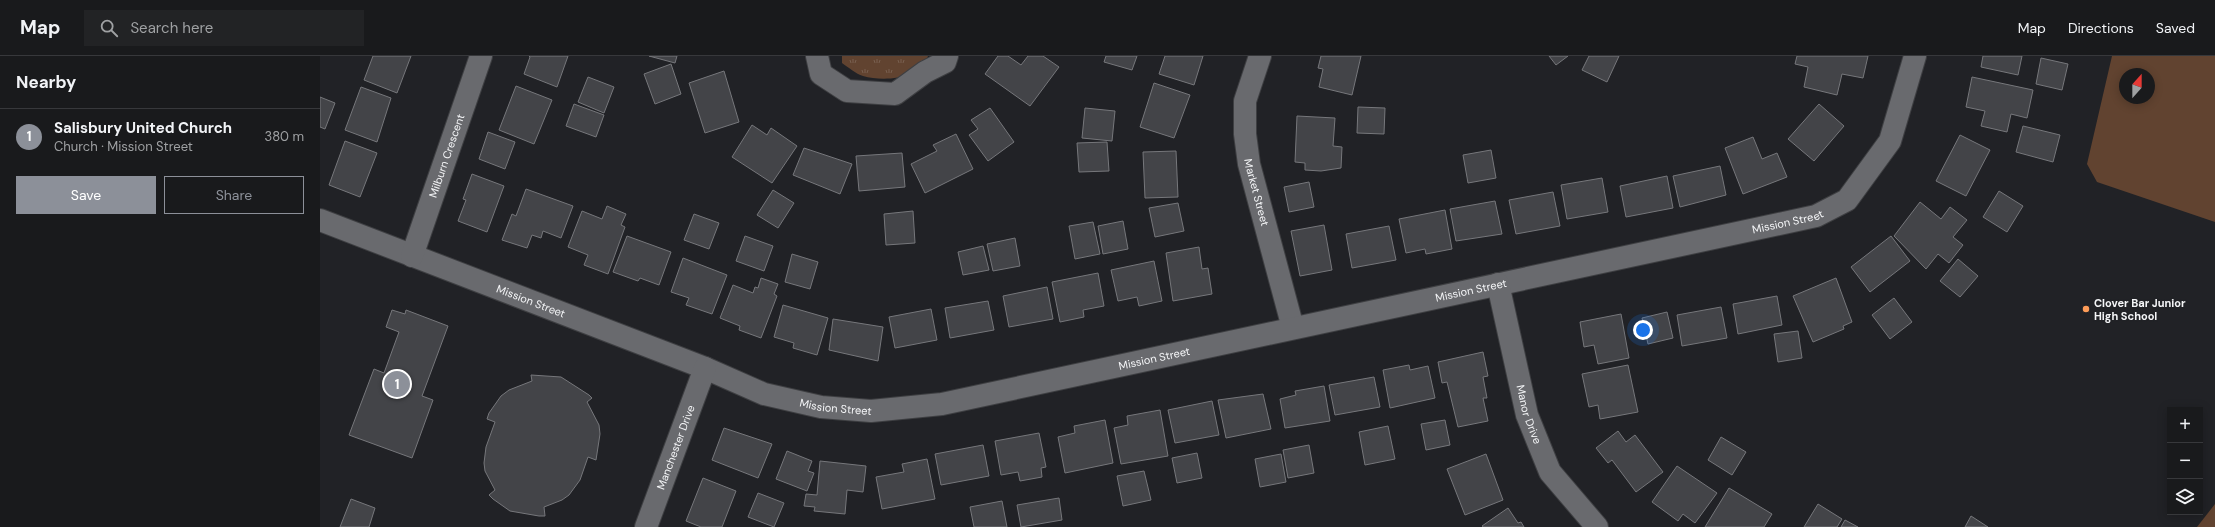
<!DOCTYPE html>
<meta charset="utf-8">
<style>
body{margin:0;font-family:"DM Sans",sans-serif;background:#222325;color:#f1f3f6}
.controls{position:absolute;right:12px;bottom:12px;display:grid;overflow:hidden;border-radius:0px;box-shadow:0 2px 10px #0003}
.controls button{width:36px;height:36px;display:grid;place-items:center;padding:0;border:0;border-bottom:1px solid #37383b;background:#191a1c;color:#f1f3f6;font:20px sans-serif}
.compass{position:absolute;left:1799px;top:12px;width:36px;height:36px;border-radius:50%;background:#191a1c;box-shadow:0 2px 10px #0003;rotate:21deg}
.you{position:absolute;left:1323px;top:274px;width:14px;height:14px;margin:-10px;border:3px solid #fff;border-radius:50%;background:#1a73e8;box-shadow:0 0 0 6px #1a73e833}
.badge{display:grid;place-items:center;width:26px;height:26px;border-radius:50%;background:#8c9099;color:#fff;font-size:13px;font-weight:700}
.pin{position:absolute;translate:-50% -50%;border:2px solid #fff;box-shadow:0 1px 4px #0006}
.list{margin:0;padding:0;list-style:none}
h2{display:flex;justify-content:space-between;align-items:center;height:52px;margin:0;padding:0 16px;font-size:17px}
h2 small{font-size:13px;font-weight:400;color:#9fa1a3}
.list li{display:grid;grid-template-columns:26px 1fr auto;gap:12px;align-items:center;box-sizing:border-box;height:56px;padding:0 16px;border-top:1px solid #37383b}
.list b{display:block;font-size:15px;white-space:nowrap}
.list p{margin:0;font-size:13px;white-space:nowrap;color:#9fa1a3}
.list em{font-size:13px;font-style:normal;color:#9fa1a3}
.actions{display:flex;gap:8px;padding:12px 16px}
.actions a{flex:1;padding:9px 0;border:1px solid #8c9099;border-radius:0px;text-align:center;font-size:14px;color:#8c9099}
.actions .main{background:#8c9099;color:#fff}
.icon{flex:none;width:22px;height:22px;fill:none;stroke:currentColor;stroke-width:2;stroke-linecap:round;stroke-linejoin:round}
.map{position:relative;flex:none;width:1895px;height:471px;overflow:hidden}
header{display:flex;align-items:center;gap:24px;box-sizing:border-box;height:56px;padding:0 20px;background:#191a1c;border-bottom:1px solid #37383b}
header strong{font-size:19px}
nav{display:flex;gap:22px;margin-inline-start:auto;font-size:14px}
.search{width:280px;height:36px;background:#222325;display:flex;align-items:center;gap:10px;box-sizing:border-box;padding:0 14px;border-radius:0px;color:#9fa1a3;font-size:15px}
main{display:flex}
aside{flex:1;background:#191a1c}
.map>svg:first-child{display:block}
.grass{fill:url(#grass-tufts)}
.pitch{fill:#614330;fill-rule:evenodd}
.building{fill:#434448;stroke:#76777b}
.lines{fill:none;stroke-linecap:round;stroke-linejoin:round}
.minor-casing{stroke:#3e3f42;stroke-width:24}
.minor{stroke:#696a6e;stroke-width:22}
.poi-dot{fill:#fe9c58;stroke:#212226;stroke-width:1.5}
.labels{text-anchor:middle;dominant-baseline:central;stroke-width:3;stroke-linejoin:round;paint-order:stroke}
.street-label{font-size:11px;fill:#f4f5f7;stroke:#212226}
.poi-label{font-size:11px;font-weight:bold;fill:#f4f5f7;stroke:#212226;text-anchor:start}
</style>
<header>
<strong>Map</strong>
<div class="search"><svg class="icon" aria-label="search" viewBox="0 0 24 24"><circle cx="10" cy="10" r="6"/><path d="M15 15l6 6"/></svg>Search here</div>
<nav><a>Map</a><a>Directions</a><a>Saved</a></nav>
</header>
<main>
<aside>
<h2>Nearby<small></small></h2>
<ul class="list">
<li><span class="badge">1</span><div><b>Salisbury United Church</b><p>Church · Mission Street</p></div><em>380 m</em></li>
</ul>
<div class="actions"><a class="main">Save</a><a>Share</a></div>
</aside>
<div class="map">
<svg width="1895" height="471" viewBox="0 0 1895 471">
<defs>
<pattern id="grass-tufts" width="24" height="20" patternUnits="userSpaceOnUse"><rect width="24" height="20" fill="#614330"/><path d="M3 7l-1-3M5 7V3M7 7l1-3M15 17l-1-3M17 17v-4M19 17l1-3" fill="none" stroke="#785f4f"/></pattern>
</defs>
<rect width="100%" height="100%" fill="#212226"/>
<path class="grass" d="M522,0h86c-9,23 -43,26 -65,20 -7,-2 -15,-9 -21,-13z"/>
<g class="pitch">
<path d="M1792,0h103v166l-118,-40 -10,-18zM1805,18h24v24h-24z"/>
<path d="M1895,448v23h-18z"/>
</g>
<g class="building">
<path d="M53,0h38l-14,37 -33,-13z"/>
<path d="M209,0h39l-11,31 -33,-13 6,-17z"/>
<path d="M329,0h28l-2,7z"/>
<path d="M678,0h10l13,9 7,-9h15l16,11 -29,39 -45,-32z"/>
<path d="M786,0h31l-5,14 -28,-8z"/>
<path d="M845,0h38l-9,29 -35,-11z"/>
<path d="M1001,0h40l-9,39 -33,-8 4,-18 -5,-1z"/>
<path d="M1229,0h19l-12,9z"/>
<path d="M1269,0h30l-12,26 -25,-12z"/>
<path d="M1477,0h71l-5,22 -21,-4 -5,21 -33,-8 4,-20 -13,-3z"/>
<path d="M1663,0h39l-4,19 -37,-8z"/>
<path d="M1721,2l27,6 -6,26 -26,-6z"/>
<path d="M351,8l10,30 -26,10 -11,-30z"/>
<path d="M404,15l15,51 -34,11 -16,-50z"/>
<path d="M268,21l26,10 -10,26 -26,-11z"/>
<path d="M1652,21l61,13 -6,28 -16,-4 -4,18 -26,-6 4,-15 -19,-4z"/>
<path d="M834,27l36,12 -16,43 -34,-11z"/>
<path d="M196,30l36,14 -18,44 -35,-14z"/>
<path d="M41,31l30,11 -14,44 -32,-12z"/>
<path d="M0,41l15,6 -10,26 -5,-2z"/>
<path d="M254,48l30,11 -8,22 -30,-11z"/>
<path d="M1499,48l25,22 -30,35 -26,-22z"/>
<path d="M1038,51l27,1 -1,26 -27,-1z"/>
<path d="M670,52l24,34 -26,19 -19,-26 9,-6 -7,-9z"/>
<path d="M765,52l30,3 -3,30 -30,-3z"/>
<path d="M977,60l38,2 -2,28 9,1 -1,21 -20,3 -16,-1v-7l-10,-1z"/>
<path d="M432,69l15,10 4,-7 26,18 -25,37 -40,-26z"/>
<path d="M1703,70l37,9 -7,27 -37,-10z"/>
<path d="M168,76l27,10 -10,27 -26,-10z"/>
<path d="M636,78l17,35 -48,24 -14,-29 26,-13 -4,-6z"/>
<path d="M1640,79l30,15 -24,46 -30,-15z"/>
<path d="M1433,81l9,22 15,-6 10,24 -44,17 -18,-46z"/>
<path d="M25,85l32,12 -17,44 -31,-12z"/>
<path d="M787,86l2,29 -30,1 -2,-29z"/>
<path d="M484,92l48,16 -12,30 -47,-19z"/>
<path d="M1171,94l5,28 -28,5 -5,-28z"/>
<path d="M856,95l2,46 -33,1 -2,-46z"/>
<path d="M582,97l3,34 -46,4 -3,-35z"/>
<path d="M1400,110l6,29 -46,12 -7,-31z"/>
<path d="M152,118l32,12 -17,46 -29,-11 8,-21 -3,-1z"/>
<path d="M1347,120l6,32 -47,9 -6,-31z"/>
<path d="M1282,122l6,34 -41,7 -6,-34z"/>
<path d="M989,126l5,25 -25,5 -5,-25z"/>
<path d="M206,133l47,17 -12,32 -18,-7 -2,7 -9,-3 -5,13 -25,-8 10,-26 4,2z"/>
<path d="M453,134l21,13 -16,25 -21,-13z"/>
<path d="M1679,135l24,15 -16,26 -24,-15z"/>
<path d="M1233,136l7,34 -44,8 -7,-34z"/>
<path d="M1175,145l7,33 -46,7 -6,-32z"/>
<path d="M1600,146l21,17 9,-12 17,13 -14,17 10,8 -14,18 -11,-9 -12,15 -32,-33z"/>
<path d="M858,147l6,28 -29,6 -6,-29z"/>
<path d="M287,150l19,8 -5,11 4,2 -17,47 -24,-9 4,-10 -20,-8 14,-36 20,8z"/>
<path d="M1125,154l7,39 -26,5 -1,-5 -19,4 -7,-34z"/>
<path d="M593,155l2,32 -29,2 -2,-31z"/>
<path d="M374,158l25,9 -10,26 -25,-9z"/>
<path d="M803,165l5,28 -25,5 -5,-28z"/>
<path d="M773,166l7,32 -25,5 -6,-33z"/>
<path d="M1004,169l8,45 -32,6 -9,-45z"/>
<path d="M1069,170l7,34 -44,8 -6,-34z"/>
<path d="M307,180l44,16 -12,33 -19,-7 -2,3 -25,-9z"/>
<path d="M425,180l28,10 -9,25 -28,-10z"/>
<path d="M1571,180l19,25 -40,31 -19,-25z"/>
<path d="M695,182l5,28 -27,5 -6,-27z"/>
<path d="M663,190l6,24 -26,5 -5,-23z"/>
<path d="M879,191l3,22 6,-1 4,26 -39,7 -7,-48z"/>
<path d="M472,198l26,8 -8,27 -25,-7z"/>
<path d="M363,202l44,17 -15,39 -26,-9 3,-7 -18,-6z"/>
<path d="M1638,203l20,17 -18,21 -20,-16z"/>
<path d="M834,205l8,40 -23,5 -2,-9 -19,4 -7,-31z"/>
<path d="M778,217l6,33 -21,4 1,7 -24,5 -8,-40z"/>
<path d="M441,222l17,6 -4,10 3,2 -16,42 -22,-8 1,-4 -20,-8 13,-33 20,8 2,-6 3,1z"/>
<path d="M1516,222l16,44 -9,4 1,3 -31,13 -20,-46z"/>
<path d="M727,231l6,32 -44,8 -6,-31z"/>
<path d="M1457,240l5,29 -44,9 -5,-30z"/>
<path d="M1574,242l18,24 -22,17 -18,-24z"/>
<path d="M668,245l6,29 -44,8 -5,-30z"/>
<path d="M463,249l45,13 -11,37 -24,-7 1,-5 -20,-6z"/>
<path d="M1401,251l6,31 -45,8 -5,-31z"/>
<path d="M611,253l6,31 -42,8 -6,-31z"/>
<path d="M72,254l13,4 1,-4 42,16 -26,70 11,4 -21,58 -63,-23 25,-66 10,4 15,-41 -13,-5z"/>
<path d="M1347,256l6,26 -25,6 -6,-26z"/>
<path d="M1301,258l8,44 -31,6 -4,-19 -10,2 -4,-25z"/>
<path d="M513,263l50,8 -5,34 -49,-11z"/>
<path d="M1478,275l4,27 -24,4 -4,-28z"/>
<path d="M1163,296l5,24 -5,1 4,21h-4l5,23 -30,6 -11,-45 -5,1 -4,-21z"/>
<path d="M1089,309l1,5 18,-4 7,32 -45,10 -7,-38z"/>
<path d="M1308,309l10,47 -38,7 -2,-14 -9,2 -7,-33z"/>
<path d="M211,319l30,2 28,18 3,3 -5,4 12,23 1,9 -4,26 -8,-3 -8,23 -11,15 -7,5 -18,7 1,9h-6l-29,-5 -17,-12 -4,-4 6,-5 -10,-19 -1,-8 2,-16 9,-25 -8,-3 2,-6 12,-17 8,-6 23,-9z"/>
<path d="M1054,321l6,30 -45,8 -6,-30z"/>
<path d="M1004,330l6,35 -45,7 -5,-29 16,-4 -1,-4z"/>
<path d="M943,338l8,35 -45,9 -8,-38z"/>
<path d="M892,345l7,34 -44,8 -7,-33z"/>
<path d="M840,354l8,46 -47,8 -7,-36 14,-3 -1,-9z"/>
<path d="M785,364l8,43 -48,10 -7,-36 17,-4 -1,-7z"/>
<path d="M1125,364l5,25 -24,5 -5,-26z"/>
<path d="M1068,370l7,33 -30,6 -6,-33z"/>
<path d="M404,372l48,16 -14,34 -46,-18z"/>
<path d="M1298,375l8,11 9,-7 28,37 -27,20 -24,-32 -4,3 -12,-15z"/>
<path d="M719,377l7,34 -5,1 1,9 -22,4 -2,-9 -17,3 -6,-34z"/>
<path d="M1401,381l25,15 -14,23 -24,-15z"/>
<path d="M663,389l6,31 -48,9 -6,-31z"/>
<path d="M989,389l5,28 -26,5 -5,-28z"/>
<path d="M467,395l25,10 -4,10 6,2 -7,18 -31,-12z"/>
<path d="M877,397l5,25 -25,5 -5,-25z"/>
<path d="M961,398l5,28 -26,5 -5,-28z"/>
<path d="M1166,398l17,46 -38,15 -18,-46z"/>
<path d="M607,403l8,40 -53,10 -6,-32 28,-5 -2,-8z"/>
<path d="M500,405l46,5 -3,26 -16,-2 -2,24 -31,-3 1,-4 -11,-1 2,-12 11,1z"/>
<path d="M1357,410l40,27 -22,30 -12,-9 -5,7 -26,-19z"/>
<path d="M824,415l7,29 -28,6 -6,-30z"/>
<path d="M383,422l33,13 -14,36h-21l-15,-6z"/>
<path d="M1409,432l43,26 -8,13h-59z"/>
<path d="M438,437l26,10 -10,24 -26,-10z"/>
<path d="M739,442l3,22 -41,7 -4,-22z"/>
<path d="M31,443l24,9 -6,19h-29z"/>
<path d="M682,445l5,26h-33l-4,-20z"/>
<path d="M1498,448l24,15 -5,8h-33z"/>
<path d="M1188,452l10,15 3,-1 3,5h-41l-1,-1z"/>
<path d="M1651,460l17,11h-23z"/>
<path d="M1525,464l13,7h-17z"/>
</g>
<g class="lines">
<g class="minor-casing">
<g id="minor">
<path d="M497,0l4,18 26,17 48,3 30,-22 20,-10 2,-6"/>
<path id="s1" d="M940,0l-15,45v33l4,30 44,164"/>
<path id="s2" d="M0,164l385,148 59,26 57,13 50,4 71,-7 874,-188 31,-16 43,-59 25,-85"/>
<path id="s3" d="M92,200l69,-200"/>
<path id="s4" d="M1178,228l29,131 23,57 47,55"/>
<path id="s5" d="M326,471l59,-159"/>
</g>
</g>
<use href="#minor" class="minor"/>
</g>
<circle class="poi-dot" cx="1766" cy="253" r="4"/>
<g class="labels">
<g class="street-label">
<text stroke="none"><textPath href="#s3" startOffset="106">Milburn Crescent</textPath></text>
<text stroke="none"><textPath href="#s1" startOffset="140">Market Street</textPath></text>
<text stroke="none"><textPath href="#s2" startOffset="1522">Mission Street</textPath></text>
<text stroke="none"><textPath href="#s2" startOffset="1198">Mission Street</textPath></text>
<text stroke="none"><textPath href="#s2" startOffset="226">Mission Street</textPath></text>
<text stroke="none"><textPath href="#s2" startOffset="874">Mission Street</textPath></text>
<text stroke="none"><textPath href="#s2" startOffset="550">Mission Street</textPath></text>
<text stroke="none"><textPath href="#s4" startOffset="134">Manor Drive</textPath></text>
<text stroke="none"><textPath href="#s5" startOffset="85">Manchester Drive</textPath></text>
</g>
<g class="poi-label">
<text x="1774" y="247">Clover Bar Junior<tspan x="1774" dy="13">High School</tspan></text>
</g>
</g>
</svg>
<div class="controls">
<button>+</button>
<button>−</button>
<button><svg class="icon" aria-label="layers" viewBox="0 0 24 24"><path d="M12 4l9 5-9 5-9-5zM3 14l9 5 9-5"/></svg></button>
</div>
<svg class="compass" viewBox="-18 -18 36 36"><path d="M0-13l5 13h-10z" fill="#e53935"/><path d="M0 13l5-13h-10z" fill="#9fa1a3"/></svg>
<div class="you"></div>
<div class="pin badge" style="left:77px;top:328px">1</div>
</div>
</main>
